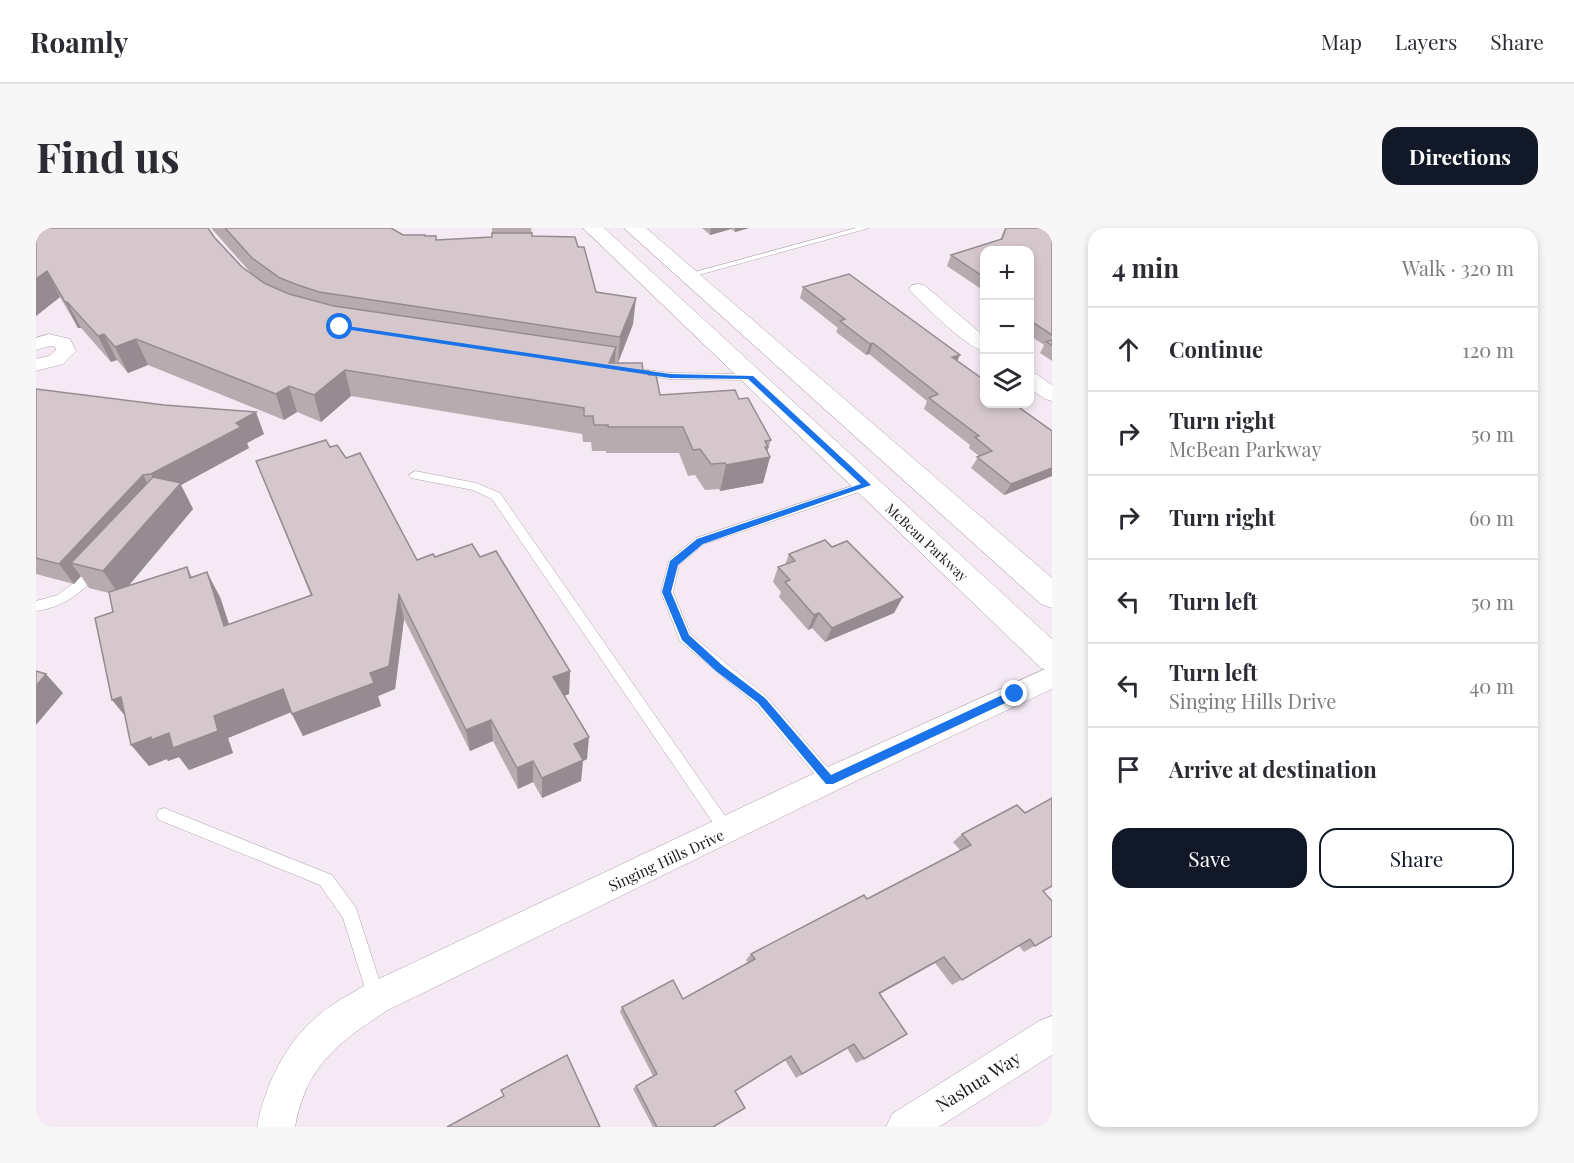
<!DOCTYPE html>
<meta charset="utf-8">
<style>
body{margin:0;font-family:"Playfair Display",serif;background:#f7f7f7;color:#2b2b33}
.controls{position:absolute;right:18px;top:18px;display:grid;overflow:hidden;border-radius:12px;box-shadow:0 3px 9px #0003}
.controls button{width:54px;height:54px;display:grid;place-items:center;padding:0;border:0;border-bottom:2px solid #e1e1e2;background:#fff;color:#2b2b33;font:30px sans-serif}
.stop{position:absolute;width:18px;height:18px;margin:-14px;border:4px solid #1a73e8;border-radius:50%;background:#fff}
.stop.end{background:#1a73e8;border-color:#fff;box-shadow:0 2px 6px #0008}
.list{margin:0;padding:0;list-style:none}
h2{display:flex;justify-content:space-between;align-items:center;height:78px;margin:0;padding:0 24px;font-size:26px}
h2 small{font-size:20px;font-weight:400;color:#7c7c81}
.list li{display:grid;grid-template-columns:39px 1fr auto;gap:18px;align-items:center;box-sizing:border-box;height:84px;padding:0 24px;border-top:2px solid #e1e1e2}
.list b{display:block;font-size:22px;white-space:nowrap}
.list p{margin:0;font-size:20px;white-space:nowrap;color:#7c7c81}
.list em{font-size:20px;font-style:normal;color:#7c7c81}
.actions{display:flex;gap:12px;padding:18px 24px}
.actions a{flex:1;padding:14px 0;border:2px solid #111827;border-radius:18px;text-align:center;font-size:21px;color:#111827}
.actions .main{background:#111827;color:#fff}
.icon{flex:none;width:33px;height:33px;fill:none;stroke:currentColor;stroke-width:2;stroke-linecap:round;stroke-linejoin:round}
.map{position:relative;flex:none;width:1016px;height:899px;overflow:hidden;border-radius:18px}
header{display:flex;align-items:center;gap:36px;box-sizing:border-box;height:84px;padding:0 30px;background:#fff;border-bottom:2px solid #e1e1e2}
header strong{font-size:28px}
nav{display:flex;gap:33px;margin-inline-start:auto;font-size:21px}
.intro{display:flex;align-items:center;justify-content:space-between;box-sizing:border-box;height:144px;padding:0 36px}
h1{margin:0;font-size:42px}
.button{padding:15px 27px;border-radius:18px;background:#111827;color:#fff;font-size:21px;font-weight:700}
main{display:flex;gap:36px;padding:0 36px}
aside{flex:1;background:#fff;border-radius:18px;box-shadow:0 3px 9px #0003}
.map>svg:first-child{display:block}
.lines{fill:none;stroke-linecap:round;stroke-linejoin:round}
.service-casing{stroke:#aea3ad;stroke-width:1}
.minor-casing{stroke:#aea3ad;stroke-width:1}
.secondary-casing{stroke:#aea3ad;stroke-width:1}
.service{fill:#fff;fill-rule:evenodd}
.minor{fill:#fff;fill-rule:evenodd}
.secondary{fill:#fff;fill-rule:evenodd}
.wall{fill:#b8abb0}
.shaded-wall{fill:#968b90}
.building{fill:#d6c7cd;stroke:#968b90;stroke-width:1.5}
.route{fill:#1a73e8}
.labels{text-anchor:middle;dominant-baseline:central;stroke-width:4.5;stroke-linejoin:round;paint-order:stroke}
.far-street-label{font-size:14px;fill:#1d191d;stroke:#fff}
.street-label{font-size:15px;fill:#1d191d;stroke:#fff}
.near-street-label{font-size:18px;fill:#1d191d;stroke:#fff}
</style>
<header>
<strong>Roamly</strong>
<nav><a>Map</a><a>Layers</a><a>Share</a></nav>
</header>
<div class="intro"><h1>Find us</h1><a class="button">Directions</a></div>
<main>
<div class="map">
<svg width="1016" height="899" viewBox="0 0 1016 899">
<rect width="100%" height="100%" fill="#f5eaf4"/>
<g class="lines">
<g class="service-casing">
<g id="service">
<path d="M820,0h13l-178,49 -7,-2z"/>
<path d="M597,140l37,5 80,1 5,3 -5,3 -80,-1 -40,-6 -2,-2z"/>
<path d="M379,243l61,12 24,10 232,333 3,5 -3,5 -5,2 -5,-2 -230,-337 -19,-9 -62,-12 -2,-3z"/>
<path d="M831,253l4,1v6l-167,56 -25,21 -6,27 17,42 76,62 68,79 2,5 -2,5 -5,2 -5,-2 -68,-81 -76,-63 -19,-49 8,-32 27,-22z"/>
<path d="M60,337l4,2 2,3 -2,3c-19,20 -36,34 -64,38v-10l22,-6z"/>
<path d="M128,580l168,67 24,33 29,90 -3,6 -6,3 -6,-3 -27,-86 -23,-33 -161,-65 -3,-5 3,-5z"/>
</g>
</g>
<g class="minor-casing">
<g id="minor">
<path d="M882,56l6,1 60,51v15c-19,-4 -56,-43 -72,-58l-3,-4 3,-4z"/>
<path d="M13,106l21,5 6,12 -13,13 -27,7v-12l13,-3 7,-6 -1,-3 -5,-1 -14,4v-12z"/>
<path d="M993,144l7,2 16,11v16l-7,-2 -16,-11z"/>
<path d="M1016,438v23l-213,100 -451,221c-49,32 -82,55 -93,117h-38c8,-42 29,-86 63,-113 13,-11 29,-19 44,-28l455,-215z"/>
<path d="M1016,788v39l-113,72h-53l6,-13 147,-93z"/>
</g>
</g>
<g class="secondary-casing">
<g id="secondary">
<path d="M547,0h21l448,411v33l-11,-4z"/>
<path d="M588,0h22l406,350v30l-11,-4z"/>
</g>
</g>
<use href="#service" class="service"/>
<use href="#minor" class="minor"/>
<use href="#secondary" class="secondary"/>
</g>
<g class="wall">
<path d="M0,0l178,9 28,30 8,5 -39,-44h180l12,7 22,1 12,4 55,-3v-9h39l1,8 46,11 18,45 37,32 -15,39 -4,-1v1l29,8 6,4 11,20 79,4 32,41 -4,12 3,5 -7,26 -43,8 -1,-2 -14,1 -10,-15 -7,1 -9,-23h-73v-2h-14l-1,-9h-8l-1,-8 -231,-38 -30,26 -24,-10 -13,8 -136,-55 -20,8 -11,-13 -6,2 -30,-34h-3l-18,-31 -24,19z"/>
<path d="M666,0h47l-14,4 -4,-3 -21,6z"/>
<path d="M969,0h47v133l-12,-8 4,-8 -15,-10v-85h-45v41l-37,-25 4,-11 49,-15z"/>
<path d="M767,59l154,74 95,70v45l-48,19 -33,-27 8,-12 -10,-8 1,-3 -46,-36 3,-8 -58,-47 -3,1 -30,-23 2,-4 -38,-30z"/>
<path d="M0,161l228,45 -17,9 2,5 -68,37 12,24 -64,76 58,-18 5,10 28,20 9,27 82,-28 -55,-135 74,-14 87,113 18,-3h45l90,114 -1,23 -5,2 23,63 -4,2 -2,20 -39,17 -9,-16 -15,7 -25,-48 -23,10 -66,-132 -9,70 -17,7 3,10 -78,30 -12,-24 -63,26 5,15 -44,17 -10,-13 -11,4 -1,-2 -18,7 -40,-173 -20,-5 -8,-12 -7,8 -38,-10z"/>
<path d="M753,326l105,59 -69,29 -13,-14 -4,2 -29,-33 2,-5 -8,-10 5,-15 7,-2z"/>
<path d="M926,606l82,58 8,44 -28,16 -5,-6 -67,39 -17,-22 -55,31 -16,65 -8,4 -9,-15 -51,30 -11,-18 -50,31 -22,36h-60l-20,-38 3,-3 17,-10 -33,-64 2,-5 61,-8 65,-36 -2,-3 5,-6 116,-55 93,-49 -7,-8z"/>
</g>
<g class="shaded-wall">
<path d="M675,0h21l-1,1 -21,6z"/>
<path d="M699,0h14l-14,4z"/>
<path d="M11,43l13,26 -24,19v-37z"/>
<path d="M600,70l-3,26 -15,39 2,-26z"/>
<path d="M29,74h2l14,26h-3z"/>
<path d="M68,106l13,26 -6,2 -13,-26z"/>
<path d="M100,111l12,26 -20,8 -13,-26z"/>
<path d="M837,115l-4,11 -3,1 4,-11z"/>
<path d="M580,119l-2,26 -5,-10z"/>
<path d="M924,127l-5,11 -3,-9z"/>
<path d="M309,142l6,26 -30,26 -7,-27z"/>
<path d="M253,158l8,26 -13,8 -8,-26z"/>
<path d="M220,184l8,22 -17,9 2,5 -68,37 12,24 -73,87 -17,-25 59,-76 -11,-21 85,-51z"/>
<path d="M729,219h3l-3,11 5,-1 -7,26 -43,8 6,-26z"/>
<path d="M1016,240v8l-48,19 7,-11z"/>
<path d="M107,247l11,20 -83,68 10,13 -7,8 -15,-20z"/>
<path d="M171,344l13,25 17,52 -13,-23z"/>
<path d="M363,367l5,24 -9,70 -17,7 3,10 -78,30 -11,-22 78,-41z"/>
<path d="M867,369l-9,16 -69,29 7,-14z"/>
<path d="M783,385l-7,15 -4,2 6,-15z"/>
<path d="M534,443l-1,23 -16,6v-23z"/>
<path d="M10,446l17,19 -27,32v-39z"/>
<path d="M247,461l11,22 -66,27 5,15 -44,17 -10,-13 -11,4 -1,-2 -18,7 -18,-21 20,-8 18,-4 45,-17z"/>
<path d="M85,469l10,26 -19,-23z"/>
<path d="M455,492l2,21 -23,10 -4,-21z"/>
<path d="M553,509l-2,22 -4,2 -2,20 -39,17v-20l32,-34z"/>
<path d="M497,533v21l-15,7 -1,-21z"/>
<path d="M908,729l-9,6 -64,35 8,-5z"/>
</g>
<g class="building">
<path d="M0,0h172l6,9 28,30 22,16 25,11 45,12 282,41 -7,16h33l1,8h6v4h7l4,20 75,-5 4,9 9,-1 23,42 -6,1 3,6h-3l5,10 -44,8 -1,-2 -14,1 -11,-15 -7,1 -10,-23h-75v-2h-14l-1,-9h-9v-8l-239,-38 -31,25 -25,-9 -13,8 -140,-55 -21,8 -11,-13 -6,2 -31,-34h-2l-18,-31 -11,8z"/>
<path d="M189,0h166l12,7h22v1h11v4l56,-3v-4h40v3l43,1 3,10h6l12,45 40,6 -16,39 -301,-45 -21,-7 -18,-7 -28,-20z"/>
<path d="M970,0h46v107l-23,-15v-70h-45v27l-33,-22 51,-16z"/>
<path d="M813,46l111,81 -8,2 32,23v24h33l5,3 -2,1 32,23v37l-41,16 -34,-27 15,-6 -17,-14 4,-1 -50,-38 9,-4 -65,-51 -3,1 -30,-23 5,-2 -42,-32z"/>
<path d="M1016,112v5l-6,-3z"/>
<path d="M0,161l128,16 92,7 -20,11 5,4 -90,47 -8,1 -84,89 -23,-6z"/>
<path d="M290,212l4,7 7,-2 9,13 14,-5 57,107 16,-6 2,3 37,-13 8,13 16,-6 74,120 -17,6 36,60 -15,7 9,16 -41,18 -9,-17 -16,7 -26,-48 -25,10 -67,-135 -10,71 -19,7 4,10 -82,31 -9,-25 -69,27 4,15 -45,17 -4,-15 -18,7v-3l-20,8 -10,-48 -9,3 -17,-82 18,-6 -4,-20 78,-25 3,11 17,-6 17,54 88,-31 -56,-134z"/>
<path d="M117,249l28,6 -78,88 -32,-8z"/>
<path d="M789,312l7,7 15,-6 56,56 -71,31 -13,-15 -5,2 -29,-33 5,-2 -12,-13 17,-6 -6,-7z"/>
<path d="M0,443l10,3 -10,12z"/>
<path d="M1016,570v88l-9,5 9,10v35l-17,10 -5,-7 -68,41 -18,-23 -65,36 28,41 -43,25 -10,-15 -52,30 -11,-18 -56,35 10,17 -32,19h-56l-21,-41 21,-12 -35,-67 51,-27 10,19 72,-40 -4,-5 113,-59 3,4 104,-54 -9,-11 55,-29 8,8z"/>
<path d="M531,827l33,72h-153l57,-31 -3,-6z"/>
</g>
<path class="route" d="M304,97l330,49 83,2 118,109 -168,59 -25,21 -7,27 18,43 34,31 42,32 66,77 180,-84h7v6l-185,87h-7l-68,-81 -42,-32 -34,-31 -20,-48 8,-31 27,-22 164,-55 -113,-105 -78,-1 -332,-50z"/>
<g class="labels">
<g class="far-street-label">
<text transform="translate(891 314) rotate(43)">McBean Parkway</text>
</g>
<g class="street-label">
<text transform="translate(630 632) rotate(-25)">Singing Hills Drive</text>
</g>
<g class="near-street-label">
<text transform="translate(942 853) rotate(-32)">Nashua Way</text>
</g>
</g>
</svg>
<div class="controls">
<button>+</button>
<button>−</button>
<button><svg class="icon" aria-label="layers" viewBox="0 0 24 24"><path d="M12 4l9 5-9 5-9-5zM3 14l9 5 9-5"/></svg></button>
</div>
<div class="stop" style="left:304px;top:99px"></div>
<div class="stop end" style="left:979px;top:466px"></div>
</div>
<aside>
<h2>4 min<small>Walk · 320 m</small></h2>
<ul class="list">
<li><svg class="icon" aria-label="ahead" viewBox="0 0 24 24"><path d="M12 20V5M6 11l6-6 6 6"/></svg><div><b>Continue</b></div><em>120 m</em></li>
<li><svg class="icon" aria-label="right" viewBox="0 0 24 24"><path d="M7 20v-9h11M14 6l5 5-5 5"/></svg><div><b>Turn right</b><p>McBean Parkway</p></div><em>50 m</em></li>
<li><svg class="icon" aria-label="right" viewBox="0 0 24 24"><path d="M7 20v-9h11M14 6l5 5-5 5"/></svg><div><b>Turn right</b></div><em>60 m</em></li>
<li><svg class="icon" aria-label="left" viewBox="0 0 24 24"><path d="M17 20v-9H6M10 6l-5 5 5 5"/></svg><div><b>Turn left</b></div><em>50 m</em></li>
<li><svg class="icon" aria-label="left" viewBox="0 0 24 24"><path d="M17 20v-9H6M10 6l-5 5 5 5"/></svg><div><b>Turn left</b><p>Singing Hills Drive</p></div><em>40 m</em></li>
<li><svg class="icon" aria-label="arrive" viewBox="0 0 24 24"><path d="M6 21V4h12l-3 4 3 4H6"/></svg><div><b>Arrive at destination</b></div></li>
</ul>
<div class="actions"><a class="main">Save</a><a>Share</a></div>
</aside>
</main>
